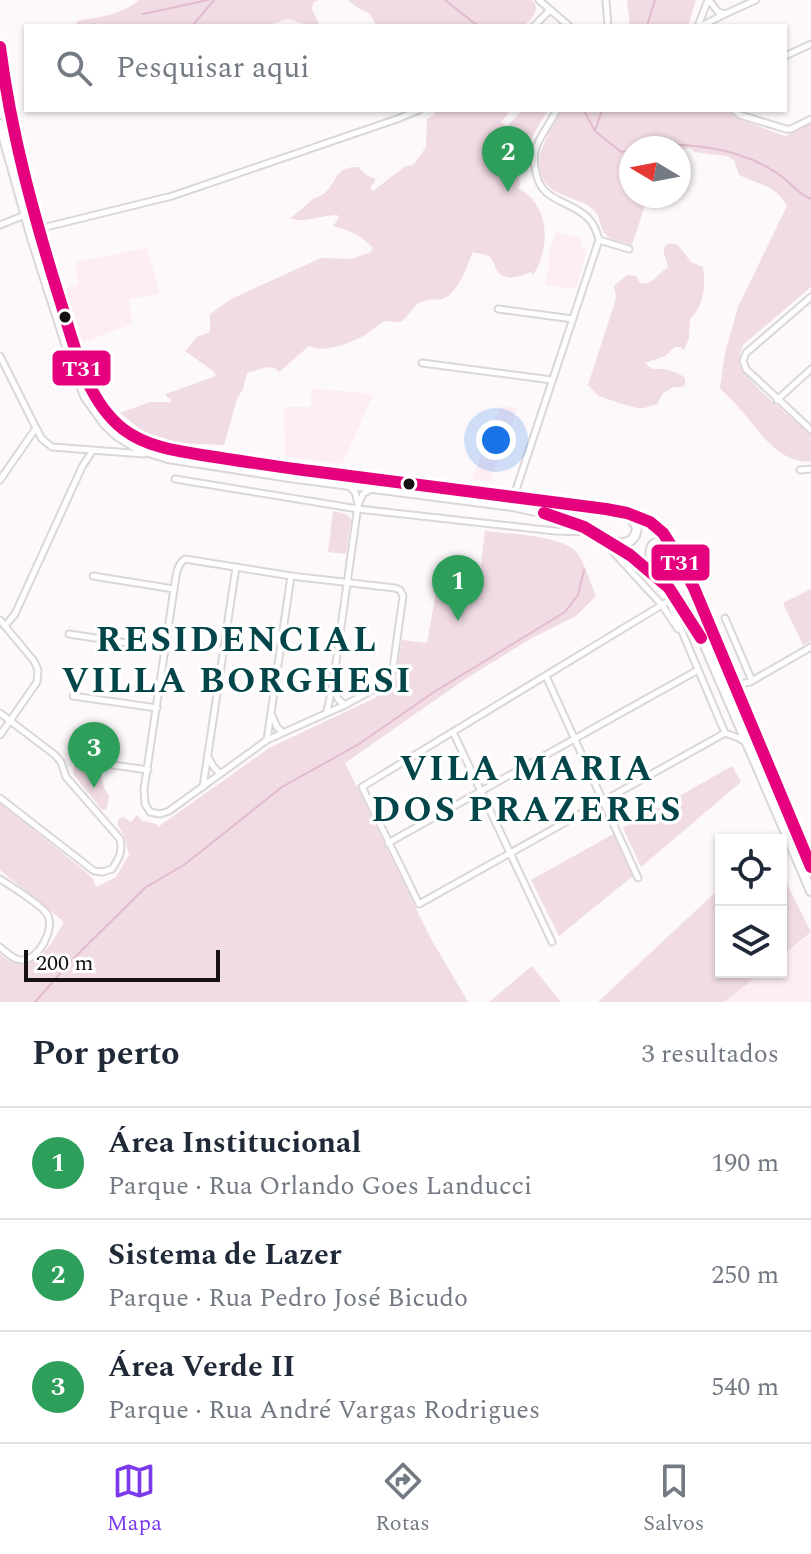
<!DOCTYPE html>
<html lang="pt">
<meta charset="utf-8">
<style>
body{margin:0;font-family:Spectral,serif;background:#f2f2f3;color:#1f2937}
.controls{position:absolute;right:24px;bottom:24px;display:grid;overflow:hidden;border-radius:0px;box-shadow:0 2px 6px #0004}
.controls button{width:72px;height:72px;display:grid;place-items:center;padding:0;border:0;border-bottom:2px solid #e0e1e3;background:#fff;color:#1f2937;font:40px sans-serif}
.compass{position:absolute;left:619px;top:136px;width:72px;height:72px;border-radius:50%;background:#fff;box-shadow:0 2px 6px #0004;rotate:280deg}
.scale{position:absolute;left:24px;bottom:20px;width:196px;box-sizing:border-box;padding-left:8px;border:4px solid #161113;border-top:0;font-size:22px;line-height:28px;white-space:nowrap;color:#161113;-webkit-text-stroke:6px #fff;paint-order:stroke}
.you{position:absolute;left:496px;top:440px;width:28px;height:28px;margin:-20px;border:6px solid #fff;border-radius:50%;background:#1a73e8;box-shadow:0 0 0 12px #1a73e833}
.badge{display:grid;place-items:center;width:52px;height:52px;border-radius:50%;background:#7c3aed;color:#fff;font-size:26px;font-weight:700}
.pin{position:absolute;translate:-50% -66px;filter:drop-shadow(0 2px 4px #0008)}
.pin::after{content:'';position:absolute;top:42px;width:28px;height:24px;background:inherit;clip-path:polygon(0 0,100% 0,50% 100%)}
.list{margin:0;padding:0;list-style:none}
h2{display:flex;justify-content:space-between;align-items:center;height:104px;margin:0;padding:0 32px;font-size:34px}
h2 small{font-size:26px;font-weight:400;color:#747a83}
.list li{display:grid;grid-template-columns:52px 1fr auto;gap:24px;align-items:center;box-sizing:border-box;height:112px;padding:0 32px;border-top:2px solid #e0e1e3}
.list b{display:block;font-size:30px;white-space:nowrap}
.list p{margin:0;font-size:26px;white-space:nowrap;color:#747a83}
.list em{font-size:26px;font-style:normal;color:#747a83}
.icon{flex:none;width:44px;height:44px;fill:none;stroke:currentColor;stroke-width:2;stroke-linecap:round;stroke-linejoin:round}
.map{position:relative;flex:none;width:811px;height:1002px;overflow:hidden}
.search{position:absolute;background:#fff;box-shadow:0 2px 6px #0004;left:24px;right:24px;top:24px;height:88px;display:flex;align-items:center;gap:20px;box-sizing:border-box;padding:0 28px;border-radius:0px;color:#747a83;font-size:30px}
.sheet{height:440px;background:#fff}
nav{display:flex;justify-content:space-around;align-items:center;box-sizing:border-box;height:112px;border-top:2px solid #e0e1e3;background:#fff;font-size:22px;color:#747a83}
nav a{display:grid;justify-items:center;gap:4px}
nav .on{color:#7c3aed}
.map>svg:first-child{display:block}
.built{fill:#fdeef4}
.green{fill:#f1dbe4}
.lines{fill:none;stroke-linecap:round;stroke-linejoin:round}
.stream{stroke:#e2bbcc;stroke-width:2}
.street-casing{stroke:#dbd6d8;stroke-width:9}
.primary-casing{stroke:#dbd6d8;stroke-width:12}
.street{stroke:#fffefe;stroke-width:5}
.primary{stroke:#fffefe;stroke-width:8}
.bus-1-casing{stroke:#fff;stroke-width:18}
.bus-1{stroke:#e5007d;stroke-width:12}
.bus-dot{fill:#161113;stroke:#fff;stroke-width:3}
.labels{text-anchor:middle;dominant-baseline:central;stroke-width:7;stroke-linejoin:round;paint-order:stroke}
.district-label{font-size:36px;font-weight:bold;letter-spacing:2px;fill:#02464a;stroke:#fff}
.line-badge{stroke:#fff;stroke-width:3}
.badge-label{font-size:22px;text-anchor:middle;font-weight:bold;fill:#fff}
</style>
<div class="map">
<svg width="811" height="1002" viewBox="0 0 811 1002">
<rect width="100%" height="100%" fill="#fdf9fb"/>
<g class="built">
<path d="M556,232l26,6 -2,8 7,3 -11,40 -31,-4 5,-21 -2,-6z"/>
<path d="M147,248l13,46 -31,5 3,25 -50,19 -16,-55 12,-4 -2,-22z"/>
<path d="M311,389l48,3 14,4 -31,68 -57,-8 -1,-49h27z"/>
<path d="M500,406l18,2 -28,74 -18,-2z"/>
<path d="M811,934v68h-87l38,-30h19v-15z"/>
</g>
<g class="green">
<path d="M139,0h179l-5,3 -1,6 7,15v2l-16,-2 -15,-5 -21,7h-191l1,-5c22,-4 44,-6 62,-21z"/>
<path d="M348,0h184c10,9 -1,19 -8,26h-147l-8,-13 -11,-5z"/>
<path d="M627,0h69l-8,26h-58z"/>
<path d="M433,110h78l-10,12 6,5 15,-17h26l-36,61 6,3 2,11 -2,3c32,17 33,59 15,87l-2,-3c-10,4 -24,10 -33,0 -5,-6 -3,-14 -12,-17 -4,-2 -9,-1 -13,-3 -7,15 -12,34 -25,44 -8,6 -15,2 -24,5 -12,3 -13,14 -22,20 -7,4 -12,-2 -19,1 -5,2 -10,8 -15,11 -13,9 -45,21 -59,13l-30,26 -4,-4 -8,-1 -20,6 -4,16 -6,10 -13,46 -46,-2 -34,-11 -24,-19 30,-11h21v-3l-5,-3v-2l50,-18 -3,-5 -28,-20 12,-14 13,-5v-18l21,-15 90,-41 30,1 20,-7 1,-5c-11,-12 -24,-17 -39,-21l6,-8 -2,-3c-15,0 -33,9 -47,3 9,-6 13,-11 21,-17 5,-5 7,-3 12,-7 15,-10 10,-28 35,-27l8,8 9,4v2l-5,7 3,3 31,-24 10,-3 12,-17 1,-28 8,-5z"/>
<path d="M562,110h164l11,8 48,18 26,-13v164l-68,58c-2,6 -5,11 -3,18 4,18 56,58 71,72v27c-33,0 -50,-28 -69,-51 -7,-8 -15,-15 -22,-23l5,-35 13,-46 49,-101c-11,-21 -28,-21 -48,-31l-5,-15 -8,-4 -32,-4 -4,-4 -11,2v-2h-48v48h17l-16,49c-7,-3 -18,-4 -24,-8 -9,-7 -7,-21 -15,-28 -11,-9 -28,-11 -40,-19 -29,-21 -4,-58 9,-80z"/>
<path d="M669,243l9,2 13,17 12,5c3,18 1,39 -13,52l-1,19 -5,12 -4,-3h-5l-10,9 -20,7 7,6c9,-1 26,2 33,9v7l-3,2h-8l-11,6 -6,11 -13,4h-7l-18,-5 -20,-7 -11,-11 26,-80 2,-8 -2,-11 13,-11 9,1 4,7c11,4 19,-10 28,-16 -1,-10 -10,-17 1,-24z"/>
<path d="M333,511c8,2 14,2 18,9l-5,34 -18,-2z"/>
<path d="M485,531c23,3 80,4 93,23 8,12 12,29 18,42l-20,20 -44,22 -68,42 -119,83 85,174 38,65h-468v-48c32,28 50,-8 64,-32l-64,-52v-67l87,70 6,6 3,8 20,-10 13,-22 -5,-19 -6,-11v-5l5,-3 8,5 6,-7 5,6 15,3 1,3 111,-79 106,-50 20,-14 7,-44 25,3 9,-51 41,6z"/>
<path d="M811,589v52l-8,4 -20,-42z"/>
<path d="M80,763c33,7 14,12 29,32l-2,14 -5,1 -29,-36 1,-10z"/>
<path d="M732,766l9,16 -100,85 -18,-39z"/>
<path d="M615,833l19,42 -75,61 -28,-56z"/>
<path d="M781,872l30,60 -30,25z"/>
<path d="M721,887v85h41l-38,30h-126z"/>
<path d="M532,966l29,36h-72z"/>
</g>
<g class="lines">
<g class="stream">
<path d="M445,0l33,26"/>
<path d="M143,14l65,-14"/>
<path d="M192,26l22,-26"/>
<path d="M647,26l8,-26"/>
<path d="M584,111l11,20 26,21 10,-2"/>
<path d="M595,131l7,-21"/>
<path d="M640,148c43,-9 105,1 141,28 11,8 17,18 30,23"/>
<path d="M35,1002l38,-43 73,-72 38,-22 98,-78 77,-43 75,-52 131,-80 13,-17 6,-25"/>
</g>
<g class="street-casing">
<g id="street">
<path d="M539,0l30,26"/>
<path d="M606,0l2,26"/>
<path d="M725,14l31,-14"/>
<path d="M534,26l16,-16"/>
<path d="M698,26l10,-26"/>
<path d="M701,26l24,-12 -7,-2 -9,-12"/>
<path d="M785,56l26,-12"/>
<path d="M734,110l6,5 46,14h5l20,-10"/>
<path d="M0,225l25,-10"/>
<path d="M38,229l134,-33 225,-77 22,-9"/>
<path d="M599,240l30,9"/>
<path d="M811,297l-65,56 -3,8 3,8 65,61"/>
<path d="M498,309l75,10"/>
<path d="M0,356l36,72 6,11 10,8 92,7"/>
<path d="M422,363l130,17"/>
<path d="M777,400l34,-31"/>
<path d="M800,470l11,-1"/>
<path d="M175,479l183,30 197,22 35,1"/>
<path d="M0,480l36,-52"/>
<path d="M348,485l7,7 3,12"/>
<path d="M514,496l85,-256c-2,-8 -5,-16 -11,-22 -20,-20 -48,-14 -53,-50 -1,-8 -1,-17 3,-25 5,-11 13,-22 19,-33"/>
<path d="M609,544l5,9 48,52 16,24"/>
<path d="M185,559l106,17 104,12 5,2 3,6 -10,72 -3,10 -5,5 -40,22 -78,35 -98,71 -9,3 -10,-2 -5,-8 -1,-15 30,-200c2,-11 2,-24 11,-30z"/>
<path d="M93,576l81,13"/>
<path d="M675,597l-313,190 57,117 306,-171"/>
<path d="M669,601l56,132 14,5 6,4"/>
<path d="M725,618l27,63"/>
<path d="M0,620l34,41 4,9 -1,12 -37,53"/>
<path d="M5,626l10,-12 67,-147 11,-17"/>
<path d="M69,634l96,15"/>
<path d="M546,676l92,202"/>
<path d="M734,682l6,2 10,-2 61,-35"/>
<path d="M333,689l5,10 7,6"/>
<path d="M73,696l84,12"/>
<path d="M327,711l6,-27 25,-179 5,-11 8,-5"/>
<path d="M0,713l55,42 6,7 5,15 54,62c3,13 -1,19 -8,30l-10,3 -8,-1 -94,-73"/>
<path d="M271,714l6,13 5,5"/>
<path d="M453,732l99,210"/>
<path d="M267,740l24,-164"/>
<path d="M208,757l5,9 7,8"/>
<path d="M78,760l70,10"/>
<path d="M203,787l33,-220"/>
<path d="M388,843l310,-173"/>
<path d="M0,879c11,7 40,25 47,35 9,14 -8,46 -25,46 -9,0 -16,-8 -22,-13"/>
</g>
</g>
<g class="primary-casing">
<g id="primary">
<path d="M0,47c9,87 33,170 60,253 13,42 28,102 63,129 28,21 64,23 98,29 38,6 76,11 114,16 90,11 181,23 271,35l21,4 23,9 13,11 9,14 22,41 117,279"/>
<path d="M0,124l32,114 39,121 14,37 20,28 13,12 21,13 29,9 121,19 223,29 38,8 34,13 46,28 39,33 31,46 111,257"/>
<path d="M614,542c13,3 22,-1 23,-15l-7,-11"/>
<path d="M653,576c-3,-16 -9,-44 18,-29"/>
</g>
</g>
<use href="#street" class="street"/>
<use href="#primary" class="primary"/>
<g class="bus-1-casing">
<g id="bus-1">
<path d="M0,47c11,87 34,170 60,253 14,44 25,99 63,129 26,20 61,23 92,28 32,5 64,10 96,14 98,13 197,25 295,38l21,4 23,9 13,11 9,14 22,41 117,279"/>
<path d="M544,513l40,14 46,28 39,33 32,50"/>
</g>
</g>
<use href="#bus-1" class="bus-1"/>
</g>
<g class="bus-dot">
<circle cx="65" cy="317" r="7"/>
<circle cx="409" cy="484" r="7"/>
</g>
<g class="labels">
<g class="district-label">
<text x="237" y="640">RESIDENCIAL<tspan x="237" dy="41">VILLA BORGHESI</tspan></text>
<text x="527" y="769">VILA MARIA<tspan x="527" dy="41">DOS PRAZERES</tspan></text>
</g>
</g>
<g class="line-badge">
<rect x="51" y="349" width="61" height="38" rx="8" fill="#e5007d"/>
<rect x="650" y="543" width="61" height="39" rx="8" fill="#e5007d"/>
</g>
<g class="badge-label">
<text x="82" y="376">T31</text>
<text x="680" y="570">T31</text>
</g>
</svg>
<div class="controls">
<button><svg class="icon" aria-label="locate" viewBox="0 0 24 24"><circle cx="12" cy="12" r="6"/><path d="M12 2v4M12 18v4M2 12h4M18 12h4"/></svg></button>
<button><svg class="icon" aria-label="layers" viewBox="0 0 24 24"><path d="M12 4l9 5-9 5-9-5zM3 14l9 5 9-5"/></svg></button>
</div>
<svg class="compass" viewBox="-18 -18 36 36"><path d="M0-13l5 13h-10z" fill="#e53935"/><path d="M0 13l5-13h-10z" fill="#747a83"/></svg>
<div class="scale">200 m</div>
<div class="you"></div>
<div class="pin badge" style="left:458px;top:621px;background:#2e9e5b">1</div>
<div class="pin badge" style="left:508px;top:192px;background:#2e9e5b">2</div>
<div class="pin badge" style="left:94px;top:788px;background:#2e9e5b">3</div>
<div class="search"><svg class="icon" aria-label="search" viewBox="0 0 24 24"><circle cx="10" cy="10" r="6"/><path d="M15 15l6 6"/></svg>Pesquisar aqui</div>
</div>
<section class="sheet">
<h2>Por perto<small>3 resultados</small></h2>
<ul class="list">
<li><span class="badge" style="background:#2e9e5b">1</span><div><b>Área Institucional</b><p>Parque · Rua Orlando Goes Landucci</p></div><em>190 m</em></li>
<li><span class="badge" style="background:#2e9e5b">2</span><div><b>Sistema de Lazer</b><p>Parque · Rua Pedro José Bicudo</p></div><em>250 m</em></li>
<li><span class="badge" style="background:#2e9e5b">3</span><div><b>Área Verde II</b><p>Parque · Rua André Vargas Rodrigues</p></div><em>540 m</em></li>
</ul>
</section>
<nav>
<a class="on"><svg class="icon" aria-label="map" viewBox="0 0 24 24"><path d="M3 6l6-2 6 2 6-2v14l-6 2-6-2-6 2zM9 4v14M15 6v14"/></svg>Mapa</a>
<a><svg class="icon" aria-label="directions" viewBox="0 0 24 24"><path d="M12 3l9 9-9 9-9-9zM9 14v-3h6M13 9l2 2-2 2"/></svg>Rotas</a>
<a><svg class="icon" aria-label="saved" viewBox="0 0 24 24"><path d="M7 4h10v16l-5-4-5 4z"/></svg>Salvos</a>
</nav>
